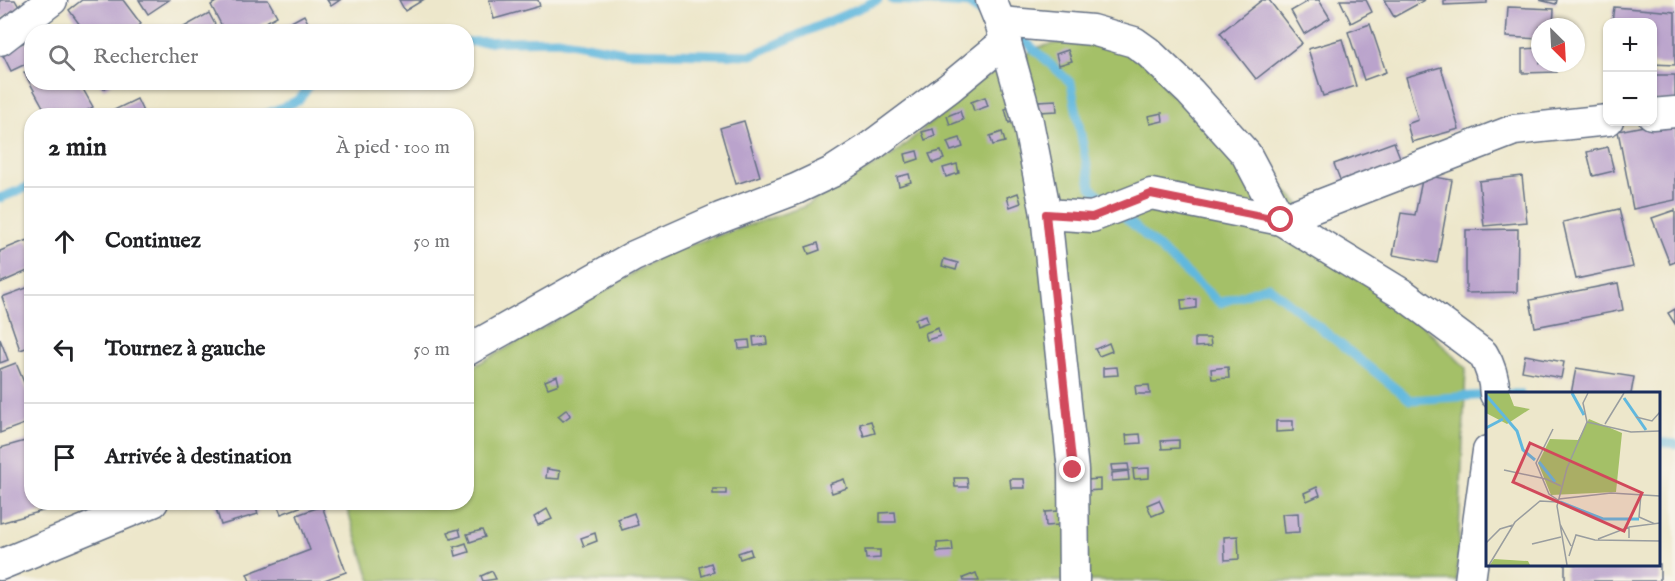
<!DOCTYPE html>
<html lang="fr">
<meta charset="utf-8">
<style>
body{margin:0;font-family:"IM FELL English",serif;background:#f6f6f6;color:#202124}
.controls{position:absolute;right:18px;top:18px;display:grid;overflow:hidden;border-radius:12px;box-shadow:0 2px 4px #0004}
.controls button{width:54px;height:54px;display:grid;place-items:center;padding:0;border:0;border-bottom:2px solid #e0e0e0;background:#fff;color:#202124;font:30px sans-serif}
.compass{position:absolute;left:1531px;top:18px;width:54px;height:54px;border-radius:50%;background:#fff;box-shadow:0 2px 4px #0004;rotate:156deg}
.stop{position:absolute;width:18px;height:18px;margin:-14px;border:4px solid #d1495b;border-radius:50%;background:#fff}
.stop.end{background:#d1495b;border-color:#fff;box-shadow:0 2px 6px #0008}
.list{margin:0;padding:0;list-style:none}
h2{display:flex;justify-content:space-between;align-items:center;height:78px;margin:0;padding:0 24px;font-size:26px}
h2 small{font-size:20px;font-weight:400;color:#757577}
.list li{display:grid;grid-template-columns:39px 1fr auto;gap:18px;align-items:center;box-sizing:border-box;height:108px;padding:0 24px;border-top:2px solid #e0e0e0}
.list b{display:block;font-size:22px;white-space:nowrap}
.list em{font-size:20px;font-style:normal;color:#757577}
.icon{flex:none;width:33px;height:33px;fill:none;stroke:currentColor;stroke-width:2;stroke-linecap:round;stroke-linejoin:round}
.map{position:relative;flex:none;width:1675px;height:581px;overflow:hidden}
.search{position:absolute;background:#fff;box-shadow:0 2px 4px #0004;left:24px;top:24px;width:450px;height:66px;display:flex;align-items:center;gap:15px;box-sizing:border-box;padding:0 21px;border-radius:24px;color:#757577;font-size:22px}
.panel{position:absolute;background:#fff;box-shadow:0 2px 4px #0004;left:24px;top:108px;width:450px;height:402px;border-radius:24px}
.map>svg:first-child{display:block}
.green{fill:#a4c067;stroke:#607862;stroke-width:1.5}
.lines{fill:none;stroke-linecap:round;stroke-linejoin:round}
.stream{stroke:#61b8de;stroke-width:9}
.building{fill:#baa3cc}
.minor-casing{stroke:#646f84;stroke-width:33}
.minor{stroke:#fff;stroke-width:30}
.route{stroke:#d1495b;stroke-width:8}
.inset-river{fill:none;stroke:#61b8de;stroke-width:3}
.inset-road{fill:none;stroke:#999d9f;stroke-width:1.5}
.view{fill:#d1495b;fill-opacity:0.15;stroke:#d1495b;stroke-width:3}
.inset-edge{fill:none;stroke:#1b2f5e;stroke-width:3}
</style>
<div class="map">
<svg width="1675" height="581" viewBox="0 0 1675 581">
<rect width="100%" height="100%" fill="#f7f3e8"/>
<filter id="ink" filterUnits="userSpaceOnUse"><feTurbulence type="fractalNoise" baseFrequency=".0167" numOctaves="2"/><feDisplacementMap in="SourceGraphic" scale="12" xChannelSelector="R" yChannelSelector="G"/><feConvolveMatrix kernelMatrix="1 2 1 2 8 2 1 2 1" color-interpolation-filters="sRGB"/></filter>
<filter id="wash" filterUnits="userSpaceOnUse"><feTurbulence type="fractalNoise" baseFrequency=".008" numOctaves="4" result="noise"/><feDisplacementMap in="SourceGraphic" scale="24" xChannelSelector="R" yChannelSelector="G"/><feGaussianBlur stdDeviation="1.35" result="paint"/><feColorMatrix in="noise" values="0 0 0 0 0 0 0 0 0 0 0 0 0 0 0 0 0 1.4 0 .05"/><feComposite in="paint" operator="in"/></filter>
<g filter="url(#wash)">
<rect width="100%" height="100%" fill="#ede7cb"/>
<path class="green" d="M1081,38l47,9 50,37 288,284 -9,213h-1086l-26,-78 121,-1 1,-132 76,-42 123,-75 137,-46 90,-52 89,-76 57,-32z"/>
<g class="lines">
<g class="stream">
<path d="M892,0l81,4"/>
<path d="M970,5l18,12"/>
<path d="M1013,33l11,7 47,43 20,104 18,17"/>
<path d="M466,42l92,-2 66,12 128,3 126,-55"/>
<path d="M262,116l37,-16 13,-18"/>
<path d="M0,198l28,-11 4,-4"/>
<path d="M1120,213l100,90 48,-17 142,114 78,-5"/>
<path d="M1506,394h14"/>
<path d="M1658,442l17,2"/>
</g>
</g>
<g id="blocks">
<g class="building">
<path d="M0,0h15l4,7 -19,13z"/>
<path d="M82,0h41l18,24 -9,8h-47l-16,-22z"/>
<path d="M139,0h30l-21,14z"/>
<path d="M219,0h49l9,16 -29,16h-23l-14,-27z"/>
<path d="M327,0h13l-9,6z"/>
<path d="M399,0h24l-18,11z"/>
<path d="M489,0h49l2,6 -46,13z"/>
<path d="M1262,0h7l33,43 -46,36 -36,-46z"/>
<path d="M1306,0h13l11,18 -26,16 -13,-23 16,-9z"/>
<path d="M1340,0h26l6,12 -21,11z"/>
<path d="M1384,0h41l-31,17z"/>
<path d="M1444,0h43v3l-43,2z"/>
<path d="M1539,0h18l-1,4z"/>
<path d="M1508,7l46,2 -1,18h-13v12l-34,-2z"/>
<path d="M1614,7l61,5v53l-23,-1v-42h-40z"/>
<path d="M209,13l10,19h-44z"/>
<path d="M304,15l9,17h-40z"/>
<path d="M1370,24l16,48 -22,8 -16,-48z"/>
<path d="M1342,39l14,47 -33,10 -15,-47z"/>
<path d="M27,41l5,8v12l-21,10 -9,-18z"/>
<path d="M1540,48v15h17v9l-35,1v-24z"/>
<path d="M1068,50l4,11 -13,4 -3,-11z"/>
<path d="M1441,67l18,62 -47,13 -5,-18 11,-4 -12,-43z"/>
<path d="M32,68v14h47l14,25 -15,9h-30l-24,-44z"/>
<rect x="1652" y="75" width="23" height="26"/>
<path d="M98,82h15l-9,7z"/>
<path d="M985,97l3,9 -14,5 -3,-9z"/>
<path d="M137,99l8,17h-33l-2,-4z"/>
<path d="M1056,100l1,11 -18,1 -1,-11z"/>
<path d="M1017,105l5,13 -13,5 -4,-14z"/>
<path d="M960,111l3,9 -13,5 -3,-9z"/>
<path d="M1162,113l1,8 -13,3 -2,-8z"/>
<path d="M1675,120v80l-42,9 -15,-78z"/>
<path d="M744,121l16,55 -24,8 -16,-56z"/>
<path d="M933,129l2,7 -10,4 -3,-8z"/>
<path d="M1002,132l3,10 -12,3 -3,-9z"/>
<path d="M960,138l3,9 -12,4 -4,-9z"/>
<path d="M1394,142l9,23 -60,22 -9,-23z"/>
<path d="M1608,147l6,24 -21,5 -6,-24z"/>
<path d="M917,151l2,8 -12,4 -2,-9z"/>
<path d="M941,151l3,8 -11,4 -4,-9z"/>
<path d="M957,164l2,9 -13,4 -3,-9z"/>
<path d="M909,174l2,8 -12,4 -2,-9z"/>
<path d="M1423,175l29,5 -15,83 -44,-8 8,-42 14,2z"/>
<path d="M1522,176l5,46 -43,4 -5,-45z"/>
<path d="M1018,193l3,10 -11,4 -3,-10z"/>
<path d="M1619,209l14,58 -57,12 -13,-57z"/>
<path d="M1675,210v52l-5,2 -18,-46z"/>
<path d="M1518,229l-1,63 -51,1v-63z"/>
<path d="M27,240l5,11v18l-32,14v-32z"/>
<path d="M818,243l2,7 -11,4 -3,-7z"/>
<path d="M944,259l14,4 -2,7 -14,-4z"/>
<path d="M1618,283l5,27 -88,17 -5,-27z"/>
<path d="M32,286v60l-12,4 -18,-53z"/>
<path d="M1196,299v9l-14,2 -1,-10z"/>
<path d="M1675,309v15l-7,-11z"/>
<path d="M926,315l2,7 -11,4 -2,-7z"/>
<path d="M938,328l2,8 -13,4 -2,-7z"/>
<path d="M766,336l1,8 -13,2 -1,-9z"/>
<path d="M1195,338h15l1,8 -16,1z"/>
<path d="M0,339l8,21 -8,3z"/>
<path d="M749,340l1,8 -11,1 -1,-8z"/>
<path d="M1109,343l3,8 -13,5 -4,-7z"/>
<path d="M1525,355l39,7 -3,16 -39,-7z"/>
<path d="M16,363l16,39v19l-32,12v-64z"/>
<path d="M1117,367l1,8 -15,1v-8z"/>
<path d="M1228,367l1,11 -17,1 -1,-10z"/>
<path d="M1576,368l58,9 -3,17h-60z"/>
<path d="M557,376l2,8 -11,4 -3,-7z"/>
<path d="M1149,385l1,9h-14l-1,-8z"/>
<path d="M567,409l4,6 -8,6 -5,-5z"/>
<path d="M871,421l4,12 -11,3 -4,-12z"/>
<path d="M1276,421h17v10l-17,1z"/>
<path d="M1140,434l1,9 -14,1 -1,-9z"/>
<path d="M32,439v63h11l3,8 -46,13v-75z"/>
<path d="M1179,440v8l-17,1 -1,-8z"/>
<path d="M1128,464l1,6 -17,1 -1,-6z"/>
<path d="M1149,468v10l-15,1 -1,-10z"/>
<path d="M547,469l13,2 -1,8 -13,-1z"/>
<path d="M1128,471l1,9 -17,1v-8z"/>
<path d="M954,478h13l1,9h-13z"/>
<path d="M844,479l3,9 -15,5 -3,-9z"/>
<path d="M1010,479h14l1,9h-14z"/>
<path d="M1100,479v11l-14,1v-11z"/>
<path d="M1317,487l3,8 -13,6 -3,-8z"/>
<rect x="713" y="489" width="13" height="5"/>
<path d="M1159,500l5,11 -12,5 -5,-11z"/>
<path d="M214,502h40l4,12 -37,11z"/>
<path d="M276,502h35v1l-30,11z"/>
<path d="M322,506l24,66 -24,9h-72l-3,-7 63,-24 -13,-35z"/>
<path d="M547,509l5,10 -14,6 -4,-8z"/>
<path d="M1058,511l1,14 -13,1 -1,-14z"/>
<path d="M895,512l1,10h-16v-9z"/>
<path d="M634,513l4,12 -16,5 -4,-11z"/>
<path d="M1298,513l1,19 -15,1 -2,-19z"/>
<path d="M459,529l2,7 -10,3 -3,-7z"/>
<path d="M482,530l3,7 -15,5 -3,-8z"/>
<path d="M595,533l2,8 -13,5 -3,-8z"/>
<path d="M1238,536l1,23 -14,1 -1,-23z"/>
<path d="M952,542l1,9 -16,1v-9z"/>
<path d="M466,543l3,9 -13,4 -2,-9z"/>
<path d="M750,549l2,6 -12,4 -2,-6z"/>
<path d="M865,550h15v8l-14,1z"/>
<path d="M711,563l3,9 -12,4 -2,-9z"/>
<rect x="1565" y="564" width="95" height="17"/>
<path d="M492,571l4,8 -13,2 -2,-5z"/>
<path d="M976,573l3,8h-15l-1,-3z"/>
</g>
</g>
</g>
<g filter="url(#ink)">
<use href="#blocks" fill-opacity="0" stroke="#646f84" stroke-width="1.5"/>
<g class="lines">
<g class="minor-casing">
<g id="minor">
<path d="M991,0l9,22 28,100 18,92 27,256 1,111"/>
<path d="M1000,22l92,8 42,12 14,10 42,40 56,62 35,66 123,75 79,59c8,13 11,24 12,40"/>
<path d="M0,40l52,-40"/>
<path d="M1652,114l23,-2"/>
<path d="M1046,214l46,3 59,-23 130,26 233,-90 94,-10"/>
<path d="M466,351l168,-95 86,-38 76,-29 36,-17 34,-22 83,-62 57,-47"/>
<path d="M0,565l153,-63"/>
<path d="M1470,581l18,-130"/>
</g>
</g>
<use href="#minor" class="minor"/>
</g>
</g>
<g class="lines" filter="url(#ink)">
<path class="route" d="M1073,470l-27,-256 46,3 59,-23 130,26"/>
</g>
<g transform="translate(1486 392)">
<rect width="174" height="174" fill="#ede7cb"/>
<path d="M0,1h23l5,13 16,3 -23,15 -21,-11zM103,27l33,14 -6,59 -65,3 -13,-32 12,-24 28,1zM8,167l34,2 2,4h-40z" fill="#a4c067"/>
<path class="inset-river" d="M86,1l12,22M0,3l31,36 6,19 12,10M138,6l22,32M0,36l17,-9M53,70l16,20M74,110l43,17h36"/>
<path class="inset-road" d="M150,25l16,4 8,-9M101,30l44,10 29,-1M119,32l19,-31M67,37l-17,34 13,31 9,6M18,78l42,9 15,7M155,102l-2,23 16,7M73,107l52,-6 49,3M74,132l11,22M143,135l31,-4M112,147l31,-12v11M0,151l14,-14 13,-4M46,152l29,-7M83,164l7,-21 19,5 65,1M3,173l26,-43 25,-21 18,1M81,173l-10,-59 10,-38 20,-46 -4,-19 5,-10"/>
<path class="view" d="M44,51l112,50 -18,38 -111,-49z"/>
<rect width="174" height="174" class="inset-edge"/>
</g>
</svg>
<div class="controls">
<button>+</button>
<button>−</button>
</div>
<svg class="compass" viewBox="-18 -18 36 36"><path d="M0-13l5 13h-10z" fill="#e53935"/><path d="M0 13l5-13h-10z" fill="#757577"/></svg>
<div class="stop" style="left:1281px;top:220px"></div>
<div class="stop end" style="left:1073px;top:470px"></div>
<div class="search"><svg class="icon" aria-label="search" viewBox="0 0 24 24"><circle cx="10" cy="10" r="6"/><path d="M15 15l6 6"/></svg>Rechercher</div>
<section class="panel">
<h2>2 min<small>À pied · 100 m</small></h2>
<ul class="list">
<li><svg class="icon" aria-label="ahead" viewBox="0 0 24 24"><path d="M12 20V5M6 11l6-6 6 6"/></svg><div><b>Continuez</b></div><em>50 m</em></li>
<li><svg class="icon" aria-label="left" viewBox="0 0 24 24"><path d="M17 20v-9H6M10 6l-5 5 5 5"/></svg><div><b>Tournez à gauche</b></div><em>50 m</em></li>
<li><svg class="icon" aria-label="arrive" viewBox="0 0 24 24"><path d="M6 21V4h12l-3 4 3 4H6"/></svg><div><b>Arrivée à destination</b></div></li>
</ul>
</section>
</div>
